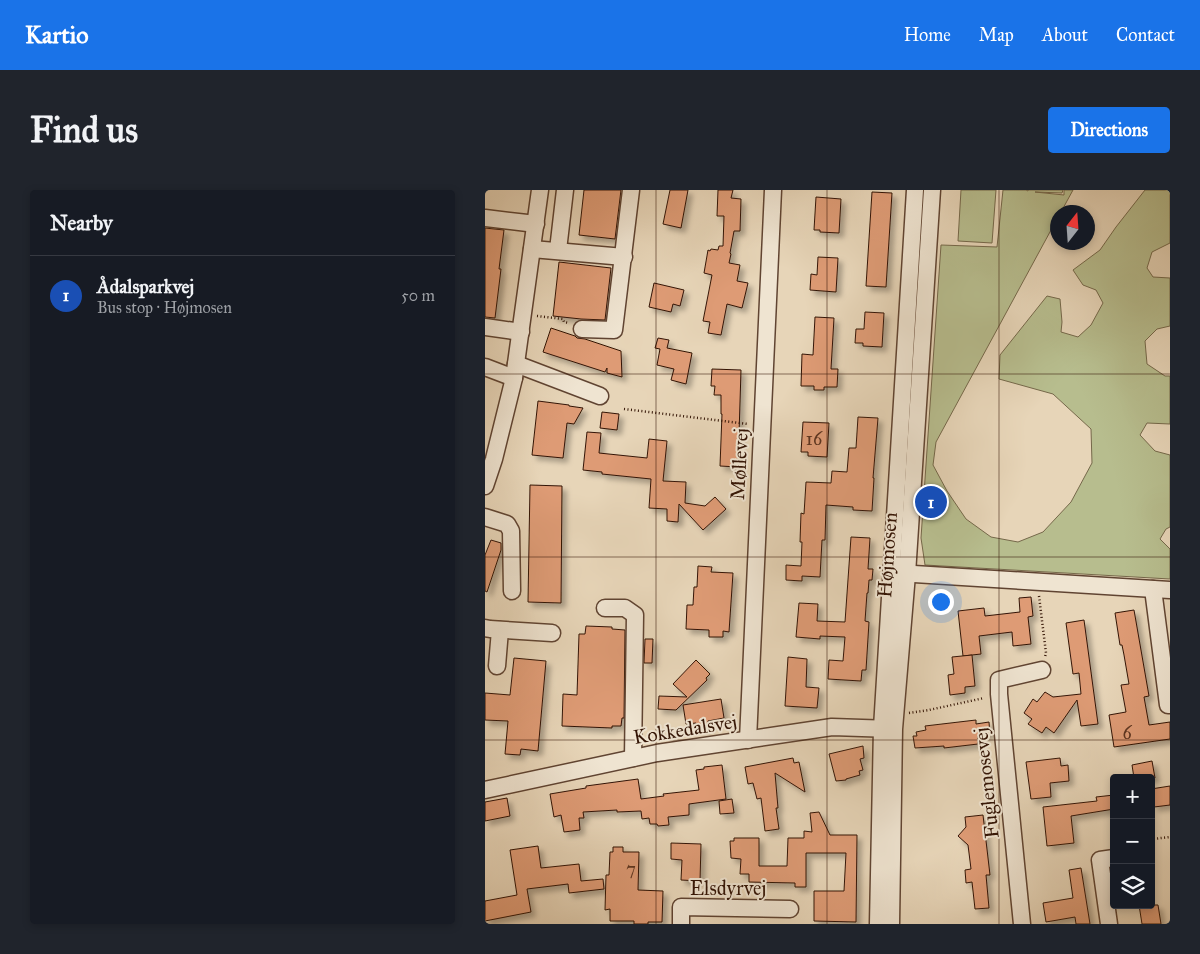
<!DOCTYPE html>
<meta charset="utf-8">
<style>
body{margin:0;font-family:"IM FELL Great Primer",serif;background:#20242c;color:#f1f3f6}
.controls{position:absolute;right:15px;bottom:15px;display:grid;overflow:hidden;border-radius:5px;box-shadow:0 2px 8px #0003}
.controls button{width:45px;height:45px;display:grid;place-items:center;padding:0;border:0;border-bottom:1px solid #363941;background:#171b24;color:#f1f3f6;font:25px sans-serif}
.compass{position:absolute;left:565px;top:15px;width:45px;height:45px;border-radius:50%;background:#171b24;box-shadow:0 2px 8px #0003;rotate:17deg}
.you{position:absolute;left:455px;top:411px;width:18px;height:18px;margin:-12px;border:4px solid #fff;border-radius:50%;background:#1a73e8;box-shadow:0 0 0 8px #1a73e833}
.badge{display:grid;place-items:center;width:32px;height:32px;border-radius:50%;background:#1a73e8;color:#fff;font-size:16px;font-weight:700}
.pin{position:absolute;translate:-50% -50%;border:2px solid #fff;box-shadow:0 1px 5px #0006}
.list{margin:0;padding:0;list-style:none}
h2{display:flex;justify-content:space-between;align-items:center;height:65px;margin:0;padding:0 20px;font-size:21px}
h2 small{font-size:16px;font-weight:400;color:#9ea1a6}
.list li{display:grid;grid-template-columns:32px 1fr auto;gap:15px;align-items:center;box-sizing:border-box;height:80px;padding:0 20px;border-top:1px solid #363941}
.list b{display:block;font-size:19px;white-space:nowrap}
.list p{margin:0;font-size:16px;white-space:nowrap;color:#9ea1a6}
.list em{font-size:16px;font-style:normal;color:#9ea1a6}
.icon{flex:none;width:28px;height:28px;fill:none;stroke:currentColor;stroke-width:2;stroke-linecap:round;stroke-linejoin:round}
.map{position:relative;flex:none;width:685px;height:734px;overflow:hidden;border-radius:5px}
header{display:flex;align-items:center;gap:30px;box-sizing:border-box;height:70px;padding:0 25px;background:#1a73e8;color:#fff}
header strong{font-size:24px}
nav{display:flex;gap:28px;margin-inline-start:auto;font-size:18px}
.intro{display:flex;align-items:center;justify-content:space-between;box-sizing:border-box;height:120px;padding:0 30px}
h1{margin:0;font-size:35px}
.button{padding:12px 22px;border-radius:5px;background:#1a73e8;color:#fff;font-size:18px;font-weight:700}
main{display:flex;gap:30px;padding:0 30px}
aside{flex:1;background:#171b24;border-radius:5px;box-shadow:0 2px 8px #0003}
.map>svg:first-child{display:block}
.green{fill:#b7bd8e;stroke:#75684a}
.building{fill:#de9b75;stroke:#331405;filter:url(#shadow)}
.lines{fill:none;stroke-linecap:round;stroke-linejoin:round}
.minor-casing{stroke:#604432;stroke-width:19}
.path{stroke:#331405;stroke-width:2.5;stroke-dasharray:1 2.5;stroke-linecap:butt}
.minor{stroke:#efe4d1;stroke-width:16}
.grid{fill:none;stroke:#331405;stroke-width:1;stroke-opacity:0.55}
.labels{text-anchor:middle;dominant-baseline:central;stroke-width:4;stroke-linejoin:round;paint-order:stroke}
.number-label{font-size:18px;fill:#5e3621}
.street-label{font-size:20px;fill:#331405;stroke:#efe4d1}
</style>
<header>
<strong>Kartio</strong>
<nav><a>Home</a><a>Map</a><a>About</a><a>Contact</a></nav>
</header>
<div class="intro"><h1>Find us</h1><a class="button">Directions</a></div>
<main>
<aside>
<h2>Nearby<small></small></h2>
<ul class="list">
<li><span class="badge" style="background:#1a4fb4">1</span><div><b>Ådalsparkvej</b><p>Bus stop · Højmosen</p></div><em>50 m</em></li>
</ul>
</aside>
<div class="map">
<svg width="685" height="734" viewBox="0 0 685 734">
<defs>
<filter id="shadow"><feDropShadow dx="4.5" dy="4.5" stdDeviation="2.5" flood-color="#0004"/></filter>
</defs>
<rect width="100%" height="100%" fill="#e7d5b8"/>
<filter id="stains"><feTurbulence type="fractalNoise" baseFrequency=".004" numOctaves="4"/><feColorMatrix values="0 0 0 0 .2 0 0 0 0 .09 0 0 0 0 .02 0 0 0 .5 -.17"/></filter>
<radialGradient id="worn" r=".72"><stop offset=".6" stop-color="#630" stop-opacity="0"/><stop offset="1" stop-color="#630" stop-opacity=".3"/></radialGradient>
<g class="green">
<path d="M476,0h35l-4,53 -34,-2z"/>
<path d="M518,0h23l2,1v-1h35l-1,3 -27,-1 29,3v-5h9l-12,22h-4v7l-121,223 -3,23 14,26 19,28 25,18 27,5 25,-10 28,-30 21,-39 -1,-34 -38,-35 -54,-15 1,-24 47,-59 13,3 2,23 -1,10 17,5 13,-12 12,-22 -7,-13 -13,-5 -10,-15 27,-20 16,-23 29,-37h25v53l-18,9 -5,16 6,9 17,1v48l-13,3 -12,12 2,23 18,12h5v48l-23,-1 -7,12 15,16 15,4v72l-4,2 -6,10 10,10v30l-245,-14 -4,-27 20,-293 56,2z"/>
</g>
<g class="building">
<path d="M99,0h37l-6,49 -36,-4z"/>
<path d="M185,0h18l-7,38 -18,-4z"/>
<path d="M233,0h15l-2,8 10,1 -1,32h-6l-4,22 1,1 -2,9 11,2 -3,16 11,2 -6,25 -15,-4 -6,31 -13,-2 2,-11 -7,-1 9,-46 -8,-2 4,-23 2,1 1,-2 7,1 1,-4h4l1,-30h-7z"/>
<path d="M387,2l20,1 -6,94 -20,-1z"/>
<path d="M331,7l25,2 -2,34 -19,-1v-2h-6z"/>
<path d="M0,38l19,2 -5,39h2l-6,49 -10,-1z"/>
<path d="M333,67l20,1 -2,34 -26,-2 1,-16 6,1z"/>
<path d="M74,72l52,6 -6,52 -24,-1 -28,-3z"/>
<path d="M169,93l30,7 -4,16 -7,-2 -2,8 -22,-5z"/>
<path d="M380,122l19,1 -2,34 -19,-1v-3h-8l1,-14h8z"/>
<path d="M330,127l19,1 -3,51h7l-1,18h-13v3h-10v-4h-13l1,-32 11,1z"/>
<path d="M66,138l24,8 2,2 8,1 36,12 1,26 -15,-4v-5l-2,4 -62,-20z"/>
<path d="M173,148l11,2 -2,8 25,5 -6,31 -15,-4 3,-11 -17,-4 3,-16 -5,-1z"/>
<path d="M227,179l29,1 -3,97 -18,-1 2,-52h-1v-19h-7l1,-9h-4z"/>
<path d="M53,211l31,4v1l14,2 -9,16 -7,-1 -4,35 -31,-3z"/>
<path d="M117,222l17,2 -2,16 -17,-2z"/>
<path d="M373,227l20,1 -5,60h1l-2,33 -19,-1v-3l-27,-2 -1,35h-3l-2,37 -18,-1v5l-16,-1v-15l15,1 1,-24h-2l1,-29 3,1 2,-32 25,1 1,-12 15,1 2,-24h7z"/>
<path d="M318,232l26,1 -2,34 -19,-1v-4h-7z"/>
<path d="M102,242l14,1 -2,20 48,5 2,-19 18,2 -4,40 23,1 -1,21 20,3 10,-9 11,12 -23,21 -24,-26 -1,18 -11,-1v-12l-18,-1 2,-29 -49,-5v-2l-19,-2z"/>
<path d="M45,295l32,1 -1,117 -33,-1z"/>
<path d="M366,347l19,1 -2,31h5l-1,11h-3l-1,13h-1l-2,28 4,1 -3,48h-4l-1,11 -33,-2 1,-19 14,1 2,-24 -25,-1v3l-24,-2 3,-34 19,1 -1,17 28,1z"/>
<path d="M6,350l10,3v7l-14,42 -2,-1v-36z"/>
<path d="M213,376l14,1 -1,5 22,1 -4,59 -6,-1v6h-14v-7l-23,-1 1,-24h6l1,-18h3z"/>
<path d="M546,407l2,19 -5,1 3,27 -18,2 -1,-14 -33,4 2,18 -18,2 -5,-45 26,-3 1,8 35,-4 -1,-14z"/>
<path d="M649,420l15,86 -5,1 5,28 21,-3v17l-56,8 -5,-32 17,-3 -5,-27 8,-1 -5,-29 -2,-10h-2l-5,-32z"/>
<path d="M599,430l14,104 -17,2 -4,-26 -23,33 -8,-6 -4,6 -14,-9 4,-5 -8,-6 9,-14 4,3 8,-10 8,5 28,-3 -2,-21 -6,1 -7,-51z"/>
<path d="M101,436l26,1v2l13,1 -1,88h-2l-1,8h-9v2l-50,-2 1,-32 14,1 2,-61h6z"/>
<path d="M160,449h8l-1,24h-8z"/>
<path d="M487,465l3,31 -10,1v6l-15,2 -2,-20 6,-1 -2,-17z"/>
<path d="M303,467l19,2 -1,28 13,1 -2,20 -32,-2z"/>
<path d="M29,468l32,3 -8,90 -17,-2 -1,6 -15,-1 3,-33 -23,-1v-27l25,2z"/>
<path d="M211,470l14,14 -4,4 1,2 -31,30 -18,-1 1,-13 28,1 -14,-13z"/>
<path d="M236,509l3,19 -16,3v6l-11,1 -1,-5 -10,1 -3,-19z"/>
<path d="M491,530v4l13,-2 1,13 -12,1v8l-34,4v-2l-29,2 -2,-12h4l-1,-4 10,-2 -1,-4z"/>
<path d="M378,556l1,12 -4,1 3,11 -4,1 1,4 -14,4v1l-10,1 -7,-27z"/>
<path d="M308,568l1,5 5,-1 6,30 -30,-19 3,35h-2l3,21 -14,2 -4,-33 -4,1 -4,-16 -5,1 -3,-17z"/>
<path d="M575,568l1,8 7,-1 1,16 -19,2 1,14 -20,2 -5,-37z"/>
<path d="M667,571l3,17h-21l-2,-13z"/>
<path d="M237,575l4,34 -37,5v11l-21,2 1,8 -11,1 -1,-2h-7l-1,-6 -7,1 -1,-8 -24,1v-2l-34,2 1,6h-5l1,12 -16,2 -3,-17 -7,2 -4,-23 36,-6v-2l52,-7 3,20 23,-3 -1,-2 36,-4 -3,-20 8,-1v-2z"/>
<path d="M685,596v19l-16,2 -1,-7h-2v-11z"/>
<path d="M629,605v14l-43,7 3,27 -27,3 -4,-39 54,-6 -1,-4z"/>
<path d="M22,608l3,18 -25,5v-19z"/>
<path d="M247,609l2,14 -14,1 -1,-13z"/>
<path d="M334,622l11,23h27l-1,87 -42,-1v-30h30l2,-38h-40v34h-11v-4l-46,-1v-8h-9l1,-15 -10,-1 -1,-17h4v-3h25v28h28l1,-28h16v-7l8,1 -2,-19z"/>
<path d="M498,625l7,60h-4l3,33 -14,1 -3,-27 -6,1 -1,-13 6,-1 -3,-24 -10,-9 8,-9 -1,-10z"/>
<path d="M186,653l30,1 -1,37 -19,-1 1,-20 -11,-1z"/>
<path d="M53,656l3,22 38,-4 2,17 22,-2 1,10 -35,4 -1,-9 -41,5 4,23 -46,9v-20l32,-6 -7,-45z"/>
<path d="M128,657h10v5h16l-1,38 25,1 -1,31h-14v2h-14v-3h-24v-12l-5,1 1,-35h3l1,-23h3z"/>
<path d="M596,678l9,56h-14l-1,-7 -29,5 -3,-19 30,-5 -4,-28z"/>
<path d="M654,715h19l3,19h-19z"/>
</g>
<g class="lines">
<g class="minor-casing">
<g id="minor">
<path d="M0,28l51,6"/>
<path d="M47,59l92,8"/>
<path d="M73,60l7,-60"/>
<path d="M0,137l36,5"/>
<path d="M97,139l32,1 17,-140"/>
<path d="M31,174l84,32"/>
<path d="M0,177l29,11"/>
<path d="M0,296l9,-27 20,-81 26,-188"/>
<path d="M0,327l22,7 4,7 1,60"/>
<path d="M413,383l272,17"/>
<path d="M668,399l15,116h2"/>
<path d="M120,418h20l10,7 -2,143"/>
<path d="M0,438l5,1 62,4"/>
<path d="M12,476l3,-36"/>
<path d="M263,550l25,-550"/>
<path d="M0,600l172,-37 175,-26 60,2"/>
<path d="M196,734v-17l109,2"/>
<path d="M393,734l4,-196 33,-538"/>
<path d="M406,734l3,-195 13,-155 25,-384"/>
<path d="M537,734l-23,-230v-14l43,-10"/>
<path d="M624,734l-9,-64 14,-2"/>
</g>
</g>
<g class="path">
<path d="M52,126l26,3 1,3 5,1"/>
<path d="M139,219l124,15"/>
<path d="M554,406l7,57 -1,4"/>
<path d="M424,523l20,-3 55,-12"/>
<path d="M666,655l2,-6 17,-2"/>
</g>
<use href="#minor" class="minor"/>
</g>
<path class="grid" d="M171,0v734M342,0v734M514,0v734M0,184h685M0,367h685M0,550h685"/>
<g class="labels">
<g class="number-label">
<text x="329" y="249">16</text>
<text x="642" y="543">6</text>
<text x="146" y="679">7</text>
</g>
<g class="street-label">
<text transform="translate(254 274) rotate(-87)">Møllevej</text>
<text transform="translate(402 365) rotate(-86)">Højmosen</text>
<text transform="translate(200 539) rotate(-9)">Kokkedalsvej</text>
<text transform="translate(501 593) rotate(-96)">Fuglemosevej</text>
<text x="243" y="698">Elsdyrvej</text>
</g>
</g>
<rect width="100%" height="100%" filter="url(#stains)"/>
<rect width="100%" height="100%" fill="url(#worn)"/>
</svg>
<div class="controls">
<button>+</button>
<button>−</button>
<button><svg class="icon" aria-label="layers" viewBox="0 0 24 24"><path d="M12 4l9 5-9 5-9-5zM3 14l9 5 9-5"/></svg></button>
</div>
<svg class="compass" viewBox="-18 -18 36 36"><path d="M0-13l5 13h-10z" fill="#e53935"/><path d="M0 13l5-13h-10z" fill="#9ea1a6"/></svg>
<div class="you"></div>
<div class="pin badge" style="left:446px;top:312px;background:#1a4fb4">1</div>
</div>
</main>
